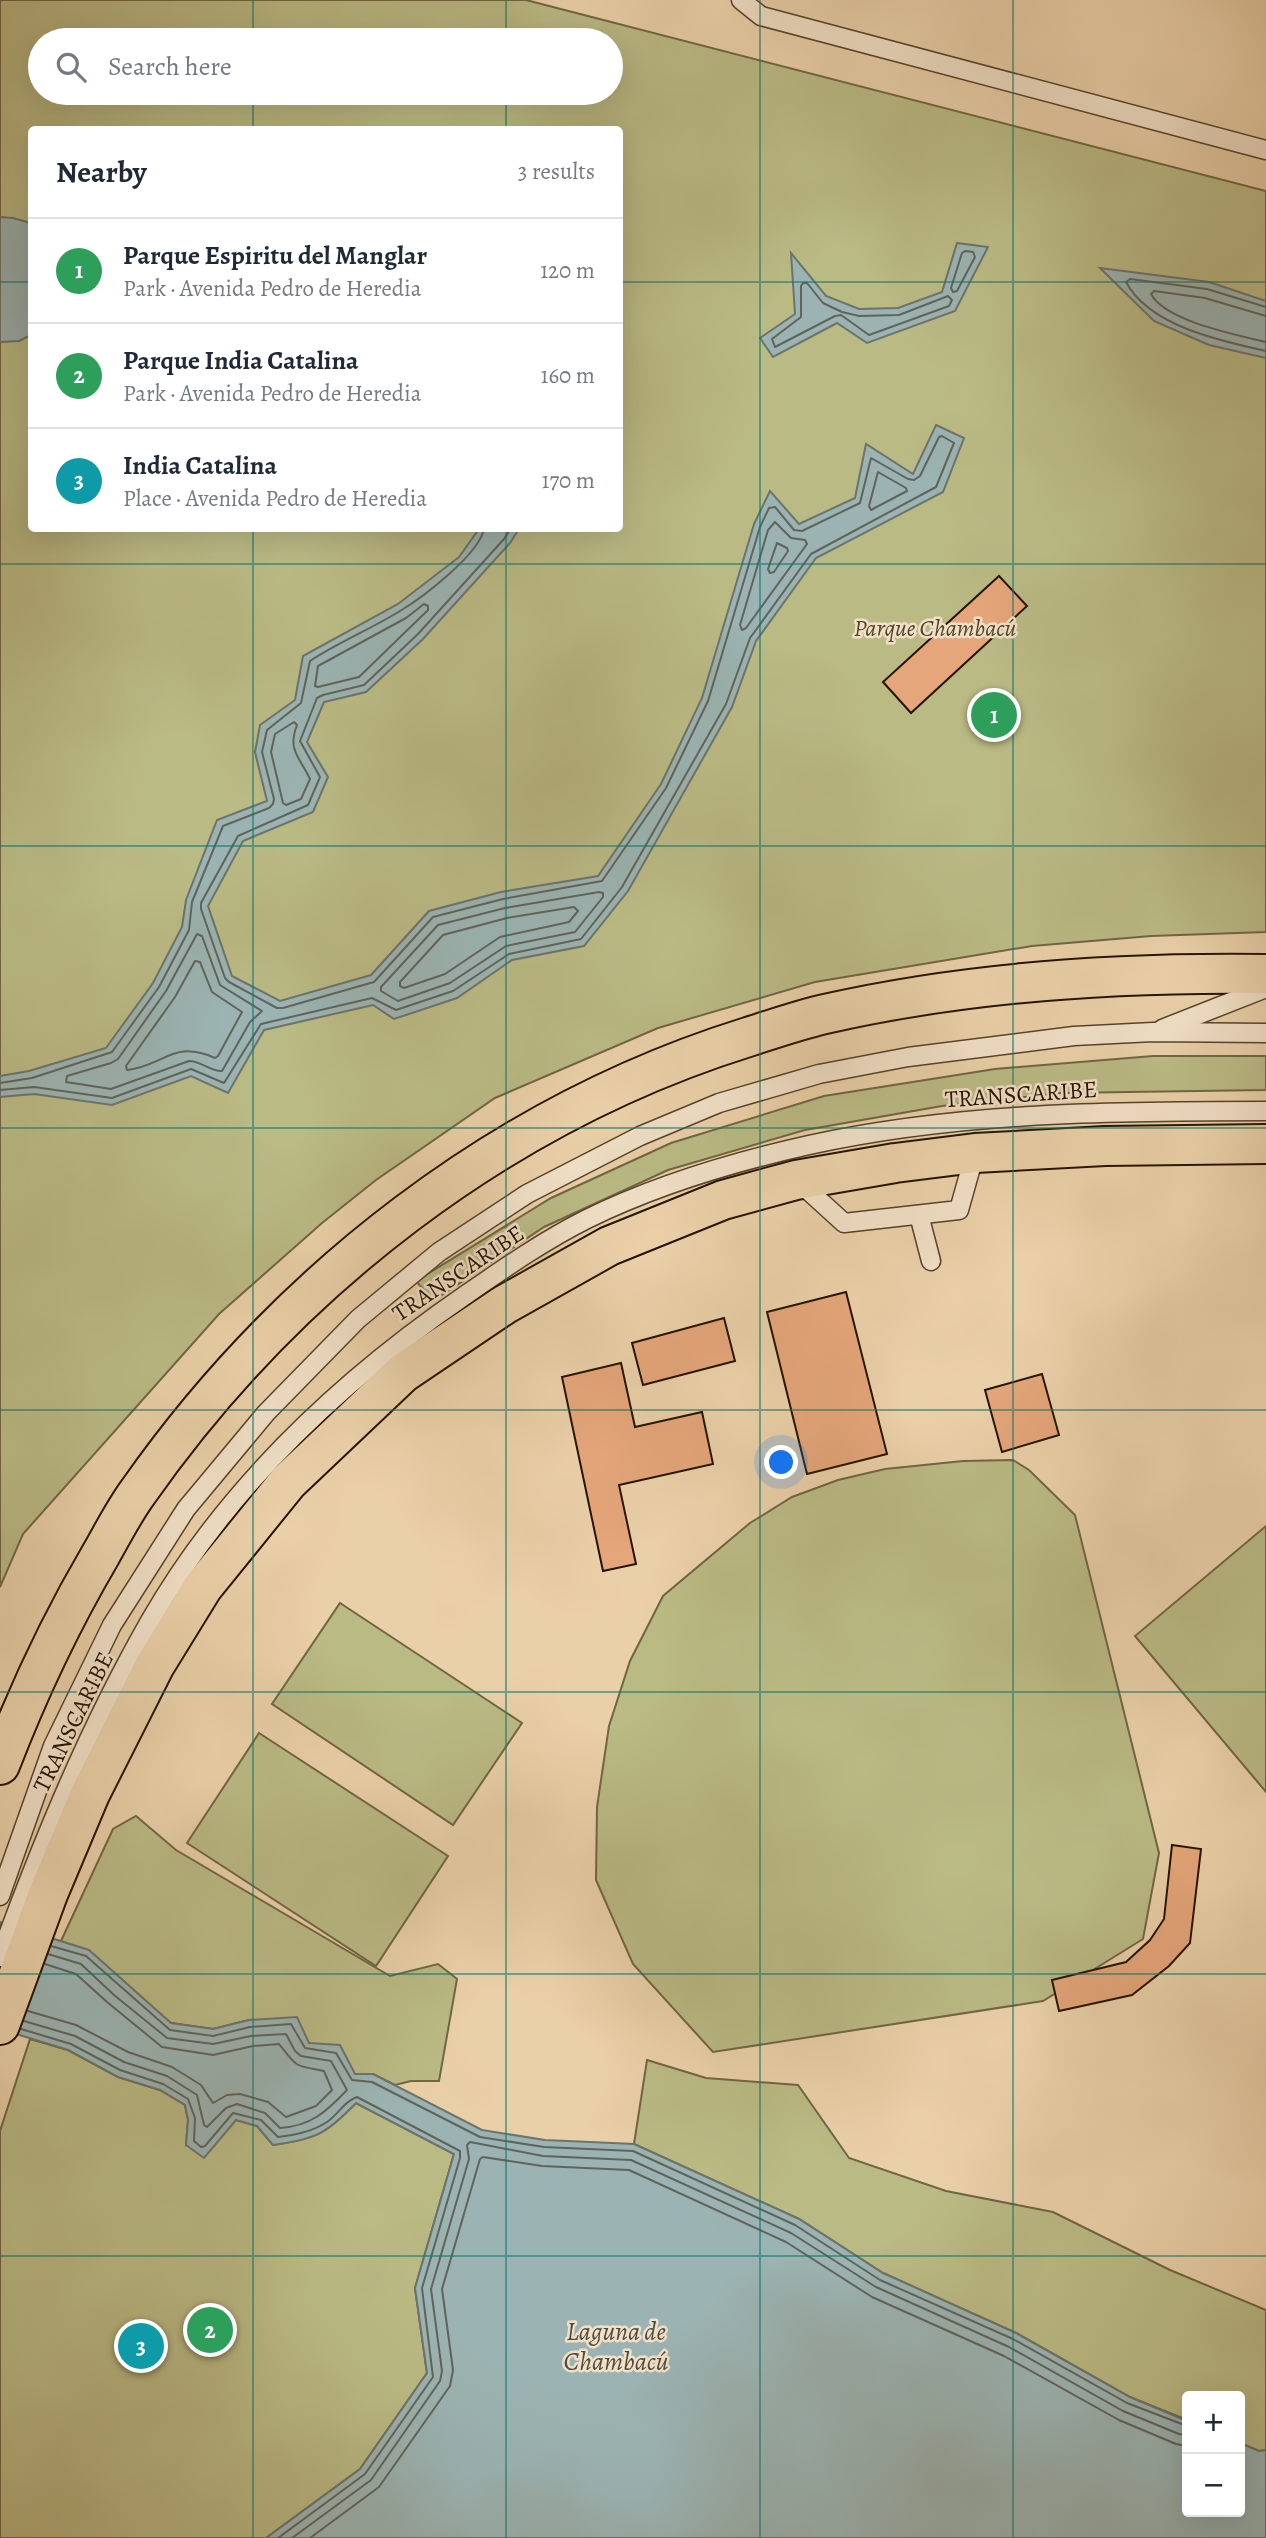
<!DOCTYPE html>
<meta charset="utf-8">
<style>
body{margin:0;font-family:Alegreya,serif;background:#f2f2f3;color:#1f2937}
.controls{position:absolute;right:21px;bottom:21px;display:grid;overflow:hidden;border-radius:7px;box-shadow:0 7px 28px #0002}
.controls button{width:63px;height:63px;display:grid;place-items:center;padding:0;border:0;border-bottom:2px solid #e0e1e3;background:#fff;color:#1f2937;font:35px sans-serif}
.you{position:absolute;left:782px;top:1463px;width:24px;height:24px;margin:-18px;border:5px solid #fff;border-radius:50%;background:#1a73e8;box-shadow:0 0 0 10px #1a73e833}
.badge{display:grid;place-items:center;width:46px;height:46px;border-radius:50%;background:#ea580c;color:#fff;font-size:23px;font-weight:700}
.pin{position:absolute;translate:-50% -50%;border:4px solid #fff;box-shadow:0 2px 7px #0006}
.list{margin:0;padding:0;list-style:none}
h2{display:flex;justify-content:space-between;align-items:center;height:91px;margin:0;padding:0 28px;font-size:30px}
h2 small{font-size:23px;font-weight:400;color:#747a83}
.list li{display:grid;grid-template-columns:46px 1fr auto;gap:21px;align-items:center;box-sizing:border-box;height:105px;padding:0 28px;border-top:2px solid #e0e1e3}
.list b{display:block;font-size:26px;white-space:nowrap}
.list p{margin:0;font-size:23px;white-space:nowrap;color:#747a83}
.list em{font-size:23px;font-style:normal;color:#747a83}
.icon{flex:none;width:38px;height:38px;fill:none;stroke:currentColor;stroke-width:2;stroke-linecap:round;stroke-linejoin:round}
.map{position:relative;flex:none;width:1266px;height:2538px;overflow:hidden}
.search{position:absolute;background:#fff;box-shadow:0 7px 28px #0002;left:28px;top:28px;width:595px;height:77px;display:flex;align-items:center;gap:18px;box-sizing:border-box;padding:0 24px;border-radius:38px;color:#747a83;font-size:26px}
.panel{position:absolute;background:#fff;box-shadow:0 7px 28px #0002;left:28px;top:126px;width:595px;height:406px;border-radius:7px}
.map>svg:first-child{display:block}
.green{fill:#baba85;stroke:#706642;stroke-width:2;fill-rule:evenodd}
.water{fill:#9bb4b3;stroke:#6c746b;stroke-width:2}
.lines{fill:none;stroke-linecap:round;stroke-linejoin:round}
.shore{stroke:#60645a;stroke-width:2}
.building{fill:#e4a67a;stroke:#251300;stroke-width:2}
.lane-casing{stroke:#56422a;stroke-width:21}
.highway-casing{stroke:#251300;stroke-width:42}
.lane{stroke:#f1e0c7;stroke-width:18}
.highway{stroke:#ead0a9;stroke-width:38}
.grid{fill:none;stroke:#0f766e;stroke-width:2;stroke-opacity:0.55}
.labels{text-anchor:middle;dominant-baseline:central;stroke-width:5;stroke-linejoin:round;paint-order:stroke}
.park-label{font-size:24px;font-style:italic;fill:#524528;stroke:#f1e0c7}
.street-label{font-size:24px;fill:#251300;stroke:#f1e0c7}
.water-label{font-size:26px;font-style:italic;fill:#4e4b3f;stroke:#f1e0c7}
</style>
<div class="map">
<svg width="1266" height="2538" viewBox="0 0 1266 2538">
<rect width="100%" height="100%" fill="#ead0a9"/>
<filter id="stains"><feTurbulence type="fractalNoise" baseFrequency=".00286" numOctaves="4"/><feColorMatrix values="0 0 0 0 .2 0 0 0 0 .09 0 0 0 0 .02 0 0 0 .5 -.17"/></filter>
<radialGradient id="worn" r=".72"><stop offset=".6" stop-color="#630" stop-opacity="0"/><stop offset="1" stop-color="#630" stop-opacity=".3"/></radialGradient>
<g class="green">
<path d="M0,0h526l740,191v741l-115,4 -119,10 -217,36 -157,46 -163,70 -119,82 -54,43 -103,91 -196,220 -23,53zM40,40h571v53h-571zM32,130h588v398h-588z"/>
<path d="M1153,1056h113v34l-205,3 -119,13 -137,24 -137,40 -124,57 -111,74 -17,-20 135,-83 120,-55 153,-47 171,-27z"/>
<path d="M1013,1460l16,10 46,45 84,338 -16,86 -100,62 -330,51 -80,-88 -37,-84 1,-73 12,-81 21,-65 33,-65 87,-73 42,-26 46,-17 47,-11 78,-8z"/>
<path d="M1266,1526v266l-131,-156z"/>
<path d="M340,1603l182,120 -69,102 -181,-121z"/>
<path d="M259,1733l189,123 -72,110 -189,-123z"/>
<path d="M136,1816l40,34 214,126 48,-12 19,15 -18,102h-28l-16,4 -22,-11h-18l-46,-31 -60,-23 -36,9 -42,-6 -47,-40 -63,-42 52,-112z"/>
<path d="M30,2039l38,11 50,27 42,13 25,15 3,15 -2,25 50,-25 21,6 16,19c43,-6 53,-11 83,-42l98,51 -39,134 12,85 -67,96 -94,69h-266v-407z"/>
<path d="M647,2060l59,18 92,7 51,73 97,33 107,21 117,58 96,40v140l-7,1 -19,-8v-47h-53v24l-57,-23 -114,-64 -133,-60 -84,-54 -165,-75z"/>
</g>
<g class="water">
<path d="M0,217l13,1 18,5v112l-12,6 -19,1z"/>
<path d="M957,243l31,4 -33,64 -88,32 -30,-20 -64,34 -13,-19 35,-24 -4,-61 35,43 33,13 39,-1 44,-16z"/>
<path d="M1100,268l109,14 57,19v57l-57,-13 -55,-24z"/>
<path d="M936,425l28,13 -21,54 -127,66 -60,83 -24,66 -104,184 -44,55 -72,14 -55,38 -63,21 -21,-14 -109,25 -36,63 -37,-17 -79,29 -78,-11 -34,3v-21l29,-5 77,-23 47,-65 29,-56 4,-27 31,-80 50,-19 -12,-49 5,-27 35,-25 8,-44 95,-52 61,-47 20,-28h40l-9,14 -87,96 -57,53 -42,10 -17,40 21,35 -15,35 -70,29 -35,65 24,70 48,25 91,-26 58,-64 72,-19 97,-16 63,-92 41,-86 52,-174 16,-33 29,33 56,-26 11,-54 47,30z"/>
<path d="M0,1922l89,28 82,73 42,6 36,-9 48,-3 12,26 31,2 15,29h18l109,56 63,10 89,4 165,75 84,54 133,60 114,64 57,24v91h53v-69l19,8 7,-1v88h-1000l94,-69 67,-96 -12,-85 39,-134 -98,-51c-30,31 -40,36 -83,42l-16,-19 -21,-6 -32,38 -18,-13 2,-25 -3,-15 -25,-15 -42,-13 -50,-27 -68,-21z"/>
</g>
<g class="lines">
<g class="shore">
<path d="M965,251l8,1 2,5 -18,34 -4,1 -2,-4 11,-35z"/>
<path d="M803,283h4l16,20 19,9 17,4 40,-1 49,-19 4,4 -3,6 -80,29 -28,-20 -6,1 -60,31 -3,-8 29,-22v-31z"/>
<path d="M1266,307l-59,-18 -77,-10 -4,3c23,44 95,59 140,69"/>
<path d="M1266,316l-61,-18 -51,-7 -3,3c14,27 86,41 115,48"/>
<path d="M878,472l28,16 1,3 -36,19 -2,-4z"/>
<path d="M775,522l16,16 14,2 2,4 -61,84 -4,2 -2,-5 28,-95z"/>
<path d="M777,543l10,5 1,3 -14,21 -4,1 -2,-4z"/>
<path d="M424,604l4,2v4l-69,67 -41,10 -3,-1 3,-20 88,-48z"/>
<path d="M294,722l3,3c-10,26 3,32 13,54l-9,20 -15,6 -3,-2 -12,-51 4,-18z"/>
<path d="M599,892l4,1v4l-28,35 -69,14 -56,37 -52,18 -17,-10v-4l57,-62 67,-17z"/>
<path d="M574,907l4,4 -9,11 -69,15 -55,37 -41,14 -4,-2v-4l43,-47 64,-17z"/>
<path d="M197,934l5,2 18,49 42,26 -12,11 -28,49c-11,1 -21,-10 -33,-10l-78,28 -45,-7 1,-6 44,-13 7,-4 48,-68z"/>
<path d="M195,961l5,1 12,30 30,20 -24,44 -3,2c-42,-19 -51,8 -88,12l-1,-4 49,-69z"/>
<path d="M0,1083l32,-5 80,-26 47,-65 30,-57 3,-28 31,-76 46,-18 4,-4 1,-5 -12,-47 5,-22 34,-27 9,-42c29,-19 61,-32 90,-50 22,-13 81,-58 84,-83"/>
<path d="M0,1090l34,-3 78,11 79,-29 33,14 37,-59 111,-26 24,12 57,-19 56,-37 72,-15 41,-52 104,-183 24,-66 61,-84 125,-67 18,-44 -12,-7 -3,1 -19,39 -6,4 -6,-1 -37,-21 -11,45 -58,28 -8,-1 -19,-23 -6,1 -9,19 -52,174 -42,87 -64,93 -99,18 -70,18 -59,65 -91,26h-6l-48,-26 -4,-4 -24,-69v-6l37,-67 70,-31 12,-28 -20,-36 17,-43 6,-3 41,-10 54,-51 86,-95 7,-11"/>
<path d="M51,1946l35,10 84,74 43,6 37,-9 41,-3 14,24 31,5 16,27 20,2 108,55 64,10 89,4 162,74 85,55 133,59 114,64 60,23"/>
<path d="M28,2011l48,14 52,27 44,15 29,18 12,18 14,-8 13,-1 28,8 18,15 30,-11 16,-16 -8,-19c-31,-6 -26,-3 -45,-27l-26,2 -40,9 -51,-8 -55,-45 -31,-28 -31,-10"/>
<path d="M24,2021l51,15 49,26 43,14 30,19 7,30 3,2 19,-19 11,-4 28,9 15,15c31,-2 46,-16 67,-38l-16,-29 -30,-5 -6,-5 -9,-17 -35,2 -38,8 -46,-6 -53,-43 -33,-31 -33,-10"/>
<path d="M21,2029l50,15 49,26 43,14 25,15 7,19 -1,23 7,6 4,-1 28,-33 28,7 17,17c16,-2 34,-5 49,-15 11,-7 17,-21 30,-25l103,54v7l-38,130 11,89 -68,97 -87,64"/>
<path d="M292,2538l79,-58 69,-99 2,-10 -11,-82 38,-130 -2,-14 3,-3 73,14 88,4 160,73 85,54 133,60 114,64 56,23 8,1"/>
<path d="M310,2538l69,-51 71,-101 3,-16 -11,-81 38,-130 3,-2 59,9 87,4 157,72 86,55 132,59 115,64 57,24 11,2"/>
</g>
</g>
<g class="building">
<path d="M999,576l28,30 -116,107 -28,-31z"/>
<path d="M846,1292l41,162 -80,20 -40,-162z"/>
<path d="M724,1318l11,43 -92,24 -11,-42z"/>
<path d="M621,1363l14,64 67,-15 11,52 -94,21 17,79 -33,7 -41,-194z"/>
<path d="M1042,1374l17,61 -57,17 -17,-62z"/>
<path d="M1172,1845l29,4 -11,94 -21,23 -37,29 -73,16 -7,-31 74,-18 24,-22 14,-21z"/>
</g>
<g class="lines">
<g class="lane-casing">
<g id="lane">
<path d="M741,0l20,16 505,134"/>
<path d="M1162,1029l104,-41"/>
<path d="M799,1182l45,41 115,-13 16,-57"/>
<path d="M919,1215l12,46"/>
<path d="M0,1896l53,-150 59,-121 74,-116 80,-96 92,-94 81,-67 88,-58 113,-58 79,-33 100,-29 89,-17 166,-21 79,-4 113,1"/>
<path d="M0,1957c42,-115 89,-229 150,-336 77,-134 190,-240 317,-327 39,-27 78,-54 120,-75 69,-34 146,-57 222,-74 150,-33 304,-34 457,-34"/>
</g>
</g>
<g class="highway-casing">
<g id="highway">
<path d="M0,1765c28,-73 61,-143 101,-211 12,-21 23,-43 37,-62 148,-211 363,-378 610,-455 25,-8 51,-17 77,-23 145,-33 293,-42 441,-40"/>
<path d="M0,2025l48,-131 42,-100 65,-129 48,-78 85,-105 115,-109 101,-68 105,-59 114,-46 73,-20 99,-17 80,-10 130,-7 161,-2"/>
</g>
</g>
<use href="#lane" class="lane"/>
<use href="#highway" class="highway"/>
</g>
<path class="grid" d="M253,0v40M506,0v40M760,0v2538M1013,0v2538M253,93v37M506,93v37M0,282h32M620,282h646M253,528v2010M506,528v2010M0,564h1266M0,846h1266M0,1128h1266M0,1410h1266M0,1692h1266M0,1974h1266M0,2256h1266"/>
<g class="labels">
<g class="park-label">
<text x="935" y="628">Parque Chambacú</text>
</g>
<g class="street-label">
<text transform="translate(1021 1094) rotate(-4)">TRANSCARIBE</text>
<text transform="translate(458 1273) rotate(-34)">TRANSCARIBE</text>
<text transform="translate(73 1722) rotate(-64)">TRANSCARIBE</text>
</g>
<g class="water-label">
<text x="616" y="2331">Laguna de<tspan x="616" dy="30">Chambacú</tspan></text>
</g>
</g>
<rect width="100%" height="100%" filter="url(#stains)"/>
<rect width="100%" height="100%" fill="url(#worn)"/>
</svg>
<div class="controls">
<button>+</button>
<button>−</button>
</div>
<div class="you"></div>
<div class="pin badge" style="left:994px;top:715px;background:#2e9e5b">1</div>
<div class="pin badge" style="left:210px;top:2330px;background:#2e9e5b">2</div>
<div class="pin badge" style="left:141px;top:2346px;background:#0f9aa8">3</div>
<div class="search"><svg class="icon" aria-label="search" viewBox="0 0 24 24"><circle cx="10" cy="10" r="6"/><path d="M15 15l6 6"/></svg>Search here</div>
<section class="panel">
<h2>Nearby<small>3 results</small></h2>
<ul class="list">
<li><span class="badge" style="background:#2e9e5b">1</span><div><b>Parque Espiritu del Manglar</b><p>Park · Avenida Pedro de Heredia</p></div><em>120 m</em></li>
<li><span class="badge" style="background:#2e9e5b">2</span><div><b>Parque India Catalina</b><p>Park · Avenida Pedro de Heredia</p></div><em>160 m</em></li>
<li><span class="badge" style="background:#0f9aa8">3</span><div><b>India Catalina</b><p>Place · Avenida Pedro de Heredia</p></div><em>170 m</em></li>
</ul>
</section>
</div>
